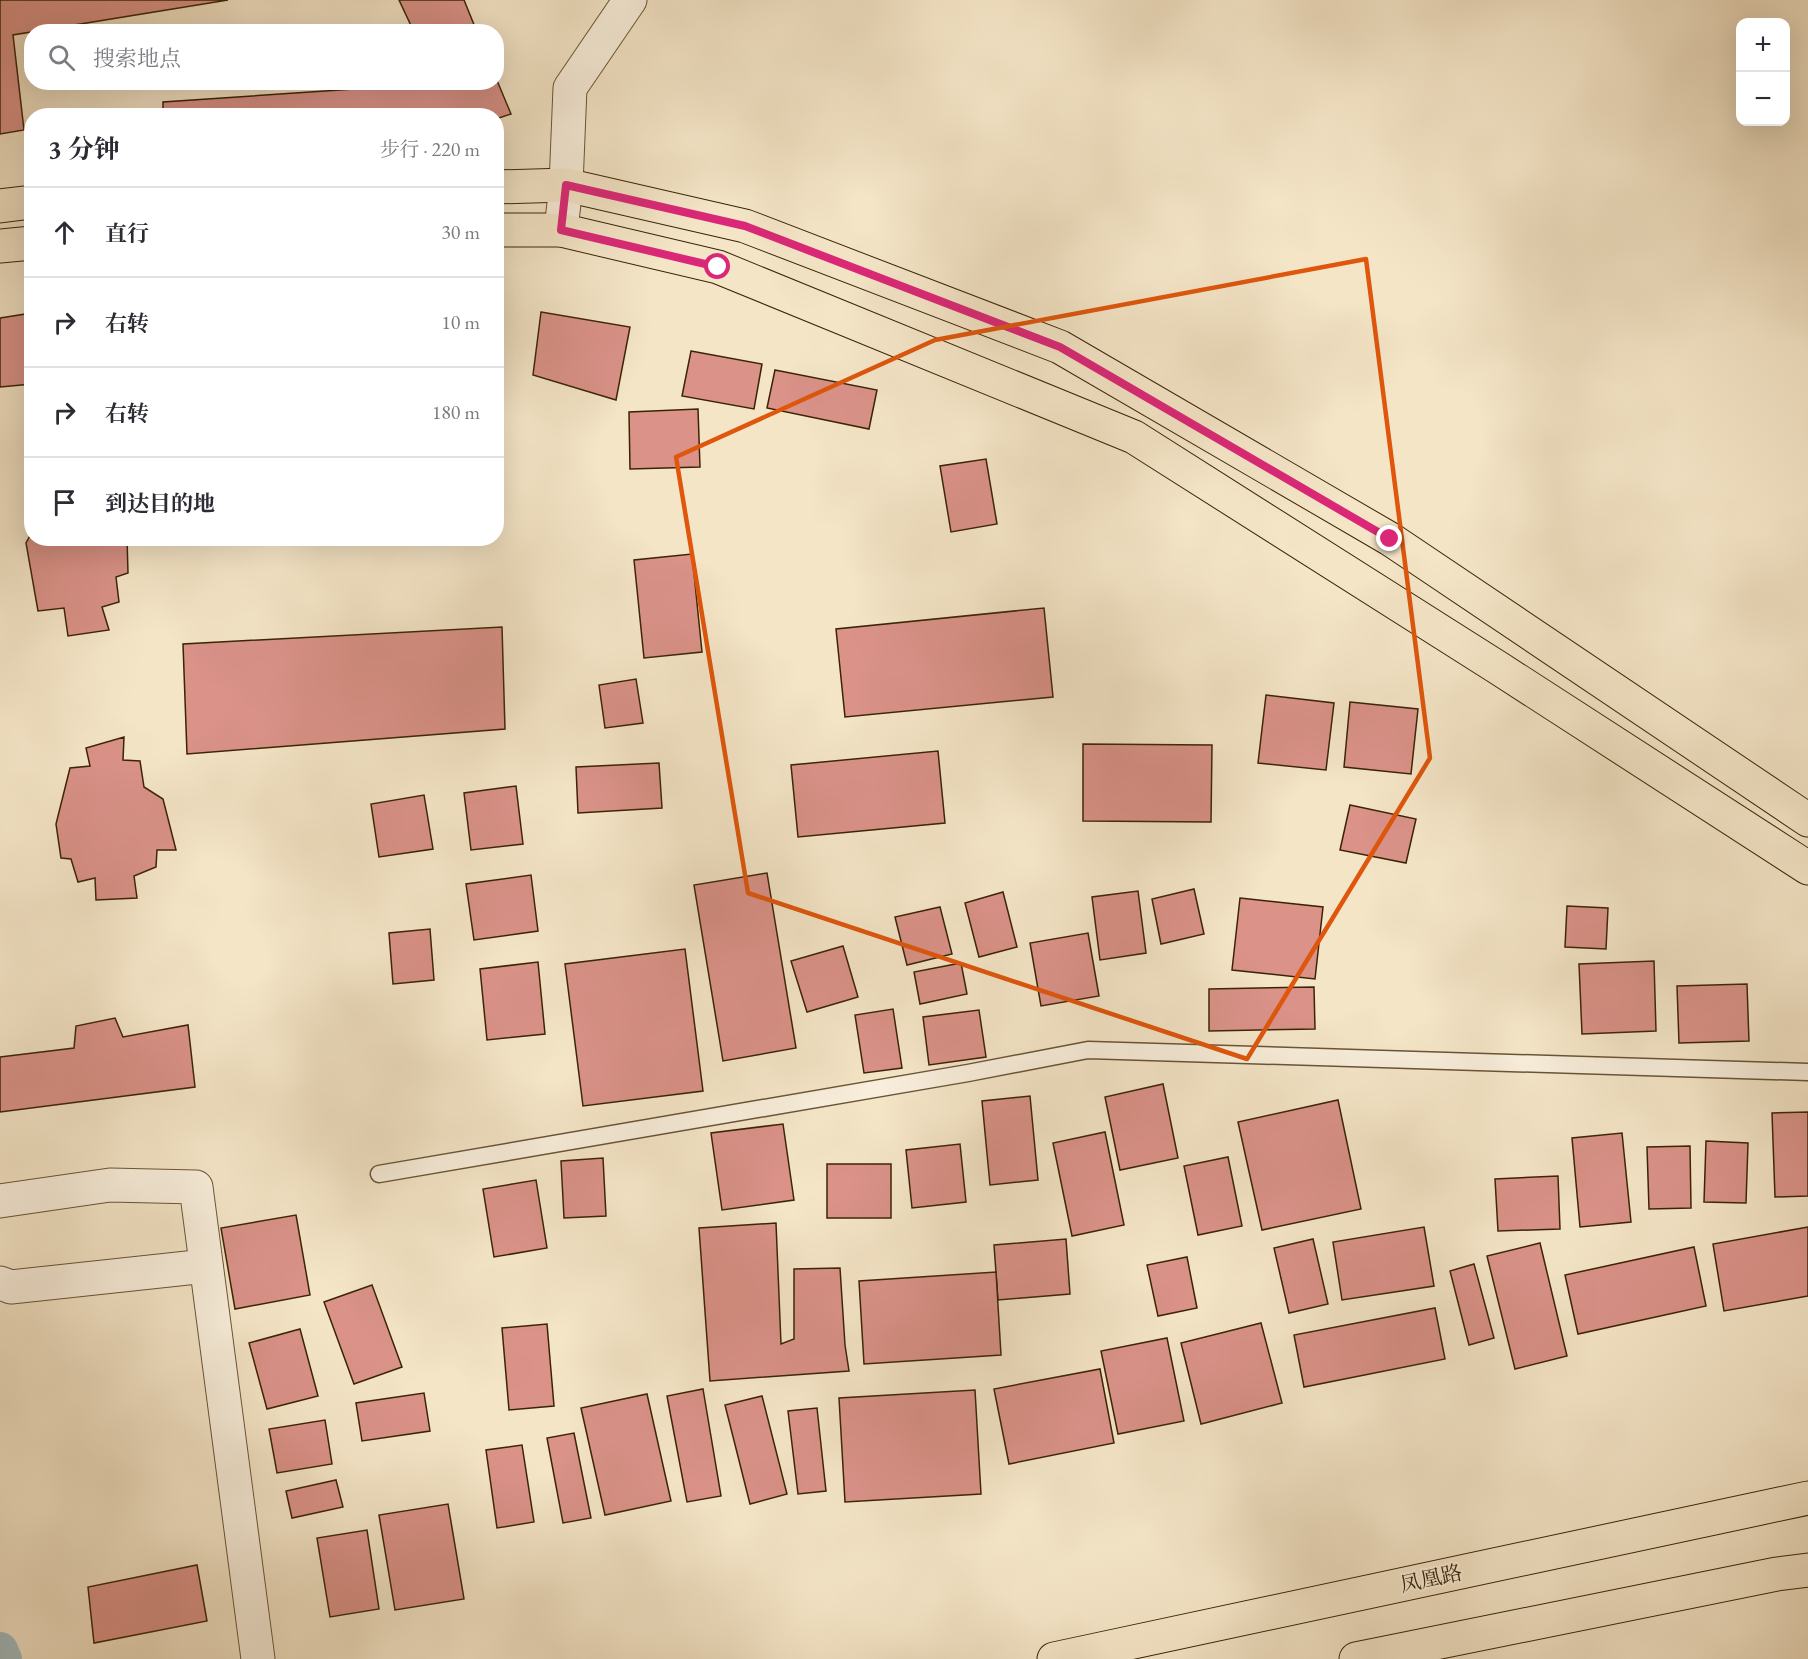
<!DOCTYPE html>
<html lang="zh">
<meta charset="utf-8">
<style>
body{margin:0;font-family:"EB Garamond","Noto Serif SC",serif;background:#f2f2f3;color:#2b2b33}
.controls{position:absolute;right:18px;top:18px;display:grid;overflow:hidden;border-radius:12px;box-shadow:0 6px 24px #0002}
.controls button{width:54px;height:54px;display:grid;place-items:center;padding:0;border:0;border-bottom:2px solid #e1e1e2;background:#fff;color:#2b2b33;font:30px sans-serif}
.stop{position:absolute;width:18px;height:18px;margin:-14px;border:4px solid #db2777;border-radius:50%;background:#fff}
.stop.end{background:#db2777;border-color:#fff;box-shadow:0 2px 6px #0008}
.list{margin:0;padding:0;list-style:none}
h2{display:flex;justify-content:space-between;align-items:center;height:78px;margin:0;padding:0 24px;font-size:26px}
h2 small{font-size:20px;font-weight:400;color:#7c7c81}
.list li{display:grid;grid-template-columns:39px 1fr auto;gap:18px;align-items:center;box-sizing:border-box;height:90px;padding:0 24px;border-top:2px solid #e1e1e2}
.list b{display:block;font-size:22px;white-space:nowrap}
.list em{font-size:20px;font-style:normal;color:#7c7c81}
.icon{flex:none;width:33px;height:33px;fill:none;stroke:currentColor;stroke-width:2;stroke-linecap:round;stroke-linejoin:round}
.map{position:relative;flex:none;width:1808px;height:1659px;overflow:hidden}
.search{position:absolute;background:#fff;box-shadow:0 6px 24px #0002;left:24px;top:24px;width:480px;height:66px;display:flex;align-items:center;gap:15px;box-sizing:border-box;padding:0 21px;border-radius:24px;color:#7c7c81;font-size:22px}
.panel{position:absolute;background:#fff;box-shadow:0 6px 24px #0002;left:24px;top:108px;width:480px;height:438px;border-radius:24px}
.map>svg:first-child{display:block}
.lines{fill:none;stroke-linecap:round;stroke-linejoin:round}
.canal{stroke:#a2bcc1;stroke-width:36}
.building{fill:#da9289;stroke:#3b2404;stroke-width:1.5}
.lane-casing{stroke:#695435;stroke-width:19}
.street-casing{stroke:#695435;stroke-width:35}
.primary-casing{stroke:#3b2404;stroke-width:35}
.highway-casing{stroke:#3b2404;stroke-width:35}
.lane{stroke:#f8eedb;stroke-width:16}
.street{stroke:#f8eedb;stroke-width:33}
.primary{stroke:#f4e5c7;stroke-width:33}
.highway{stroke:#f4e5c7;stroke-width:33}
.route{stroke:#db2777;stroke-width:8}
.marked{fill:none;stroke:#df560c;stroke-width:4.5;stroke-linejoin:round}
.labels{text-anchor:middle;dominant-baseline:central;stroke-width:4.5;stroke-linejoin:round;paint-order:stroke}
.street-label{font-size:21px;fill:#3b2404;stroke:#f8eedb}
</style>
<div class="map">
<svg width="1808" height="1659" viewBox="0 0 1808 1659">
<rect width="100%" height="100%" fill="#f4e5c7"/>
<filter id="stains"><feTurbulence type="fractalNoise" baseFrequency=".00333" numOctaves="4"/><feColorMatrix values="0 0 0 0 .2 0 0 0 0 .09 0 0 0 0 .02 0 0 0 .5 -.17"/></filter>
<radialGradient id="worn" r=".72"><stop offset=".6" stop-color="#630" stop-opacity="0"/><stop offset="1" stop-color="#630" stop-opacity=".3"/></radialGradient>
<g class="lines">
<path class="canal" d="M0,1650l4,9"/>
</g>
<g class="building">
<path d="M0,0h228l-215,35 11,95 -24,4z"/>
<path d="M399,0h65l13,32h-63z"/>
<path d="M496,78l15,36 -15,5v-3h-333v-14l236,-16 5,-4h92z"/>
<path d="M541,312l89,15 -14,73 -83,-25z"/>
<path d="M32,313v71l-32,3v-69z"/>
<path d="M691,351l71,13 -8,45 -72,-13z"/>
<path d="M775,370l102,20 -8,39 -102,-21z"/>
<path d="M698,409l2,58 -70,2 -1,-57z"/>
<path d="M986,459l11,65 -46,8 -11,-66z"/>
<path d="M32,532v6h95l1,35 -12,4 3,25 -17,5 7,23 -41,6 -4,-28 -26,3 -12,-68z"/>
<path d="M692,554l10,98 -58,6 -10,-98z"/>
<path d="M1044,608l9,89 -208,20 -9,-88z"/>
<path d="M502,627l3,102 -318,25 -4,-110z"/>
<path d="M636,679l7,44 -38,5 -6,-43z"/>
<path d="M1266,695l68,8 -8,67 -68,-7z"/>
<path d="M1350,702l68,7 -7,65 -67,-7z"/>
<path d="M124,737l-1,23 17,1 4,26 19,12 13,51h-19l-1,17 -22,9 3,22 -41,2 -1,-22 -17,4 -7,-23 -10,-1 -5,-34 14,-56 20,-2 -4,-18z"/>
<path d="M1083,744l129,1 -1,77 -128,-1z"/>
<path d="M938,751l7,72 -147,14 -7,-72z"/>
<path d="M659,763l3,45 -84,5 -2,-46z"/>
<path d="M516,786l7,58 -52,6 -7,-57z"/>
<path d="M424,795l9,54 -54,8 -8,-53z"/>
<path d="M1350,805l66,14 -10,44 -66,-13z"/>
<path d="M767,873l29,175 -73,13 -29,-176z"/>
<path d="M531,875l7,56 -64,9 -8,-56z"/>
<path d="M1194,889l10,45 -43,10 -9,-45z"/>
<path d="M1138,891l8,62 -46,7 -8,-63z"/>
<path d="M1003,892l14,55 -38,10 -14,-54z"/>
<path d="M1240,898l83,9 -8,72 -83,-9z"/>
<path d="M1567,906l41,2 -2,41 -41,-2z"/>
<path d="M940,907l12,47 -45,11 -12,-48z"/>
<path d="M430,929l4,51 -41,4 -4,-51z"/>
<path d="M1088,933l11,63 -58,10 -11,-63z"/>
<path d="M843,946l15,51 -51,15 -16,-51z"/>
<path d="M685,949l18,142 -120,15 -18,-142z"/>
<path d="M1654,961l2,70 -74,3 -3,-70z"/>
<path d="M538,962l7,72 -58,6 -7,-71z"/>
<path d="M961,963l6,31 -47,10 -6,-32z"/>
<path d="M1747,984l2,57 -70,2 -2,-57z"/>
<path d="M1314,987l1,42 -106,2v-42z"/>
<path d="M893,1009l9,59 -38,5 -9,-58z"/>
<path d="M979,1010l7,47 -57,8 -6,-48z"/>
<path d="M115,1018l8,19 65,-12 7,62 -195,25v-55l74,-9 2,-22z"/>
<path d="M1163,1084l15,74 -58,12 -15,-73z"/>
<path d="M1030,1096l8,84 -48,5 -8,-84z"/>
<path d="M1338,1100l23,109 -99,21 -24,-108z"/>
<path d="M1808,1112v84l-33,1 -3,-84z"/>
<path d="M783,1124l11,76 -72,10 -11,-77z"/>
<path d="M1105,1132l19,93 -52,11 -19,-93z"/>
<path d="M1622,1133l9,89 -51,5 -8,-89z"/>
<path d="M1706,1141l42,2 -2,60 -42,-1z"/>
<path d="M960,1144l6,58 -54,6 -6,-58z"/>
<path d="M1690,1146l1,62 -42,1 -2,-62z"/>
<path d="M1228,1157l14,69 -44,9 -14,-69z"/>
<path d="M603,1158l3,58 -42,2 -3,-57z"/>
<rect x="827" y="1164" width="64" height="54"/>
<path d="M1558,1176l2,53 -62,2 -3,-52z"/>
<path d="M536,1180l11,68 -53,9 -11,-68z"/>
<path d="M296,1215l14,80 -75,14 -14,-81z"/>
<path d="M776,1223l5,121 13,-5v-70l46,-1 5,77 4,26 -139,10 -11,-153z"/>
<path d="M1424,1227l10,59 -92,14 -9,-58z"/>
<path d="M1808,1227v69l-84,15 -11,-67z"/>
<path d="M1066,1239l4,55 -72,6 -4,-55z"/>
<path d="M1313,1239l15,65 -39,9 -15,-65z"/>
<path d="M1540,1243l27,113 -52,13 -28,-113z"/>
<path d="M1694,1247l12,59 -128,28 -13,-59z"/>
<path d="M1187,1257l10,51 -39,8 -11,-51z"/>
<path d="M1474,1264l20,74 -25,7 -19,-74z"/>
<path d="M996,1272l5,83 -137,9 -5,-83z"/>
<path d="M372,1285l30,82 -48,17 -30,-82z"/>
<path d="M1435,1308l10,51 -141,28 -10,-52z"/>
<path d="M1261,1323l21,80 -81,21 -20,-81z"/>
<path d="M547,1324l7,82 -45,4 -7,-82z"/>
<path d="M300,1329l18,67 -51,13 -18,-66z"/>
<path d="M1167,1338l17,83 -66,13 -17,-83z"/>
<path d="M1100,1369l14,74 -105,21 -15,-75z"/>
<path d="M703,1389l18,107 -34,6 -20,-106z"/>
<path d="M975,1390l6,104 -136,8 -6,-104z"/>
<path d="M424,1393l6,38 -68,10 -6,-38z"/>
<path d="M647,1394l24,107 -66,14 -24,-107z"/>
<path d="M762,1396l25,98 -37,10 -25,-99z"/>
<path d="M817,1408l9,83 -28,3 -10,-83z"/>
<path d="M325,1420l7,44 -55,9 -8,-44z"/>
<path d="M574,1433l17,85 -28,5 -16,-85z"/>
<path d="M522,1445l12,77 -37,6 -11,-78z"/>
<path d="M336,1480l7,27 -51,11 -6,-27z"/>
<path d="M448,1504l16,95 -69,11 -16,-95z"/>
<path d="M367,1530l12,79 -49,8 -13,-79z"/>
<path d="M197,1565l10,56 -113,22 -6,-56z"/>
</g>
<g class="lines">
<g class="lane-casing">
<path id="lane" d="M379,1174l589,-101 120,-23 720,22"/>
</g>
<g class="street-casing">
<g id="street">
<path d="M561,230l5,-45 4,-97 60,-88"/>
<path d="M0,1201l110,-16 86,2 62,472"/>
<path d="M0,1283l11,4 195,-21"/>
</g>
</g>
<g class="primary-casing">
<g id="primary">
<path d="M496,187l70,-2 179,41 315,121 330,192 418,281"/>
<path d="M0,206l32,-4"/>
<path d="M496,230h65l157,37 416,170 366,232 308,199"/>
<path d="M0,246l32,-3"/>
</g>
</g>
<g class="highway-casing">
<g id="highway">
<path d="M1054,1659l754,-161"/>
<path d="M1356,1659l421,-85 31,-4"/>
</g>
</g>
<use href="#lane" class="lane"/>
<use href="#street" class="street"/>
<use href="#primary" class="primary"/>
<use href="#highway" class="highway"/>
</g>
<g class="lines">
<path class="route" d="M718,267l-157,-37 5,-45 179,41 315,121 330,192"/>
</g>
<path class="marked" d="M1366,259l64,499 -183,301 -499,-166 -72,-436 259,-117z"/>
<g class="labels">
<g class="street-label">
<text transform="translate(1431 1578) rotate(-12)">凤凰路</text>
</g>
</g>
<rect width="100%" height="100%" filter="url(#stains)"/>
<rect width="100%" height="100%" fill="url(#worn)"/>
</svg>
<div class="controls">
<button>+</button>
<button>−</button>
</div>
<div class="stop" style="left:718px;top:267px"></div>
<div class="stop end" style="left:1390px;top:539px"></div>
<div class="search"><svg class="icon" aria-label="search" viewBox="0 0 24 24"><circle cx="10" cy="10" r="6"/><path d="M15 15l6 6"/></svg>搜索地点</div>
<section class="panel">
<h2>3 分钟<small>步行 · 220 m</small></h2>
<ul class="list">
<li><svg class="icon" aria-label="ahead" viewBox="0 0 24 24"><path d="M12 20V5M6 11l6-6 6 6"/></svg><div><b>直行</b></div><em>30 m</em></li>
<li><svg class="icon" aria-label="right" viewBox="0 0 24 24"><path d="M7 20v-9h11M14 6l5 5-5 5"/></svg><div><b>右转</b></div><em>10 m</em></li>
<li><svg class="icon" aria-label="right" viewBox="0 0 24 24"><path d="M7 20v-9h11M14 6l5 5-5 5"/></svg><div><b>右转</b></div><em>180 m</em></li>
<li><svg class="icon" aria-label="arrive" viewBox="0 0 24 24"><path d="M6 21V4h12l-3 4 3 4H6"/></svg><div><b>到达目的地</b></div></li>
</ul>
</section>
</div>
